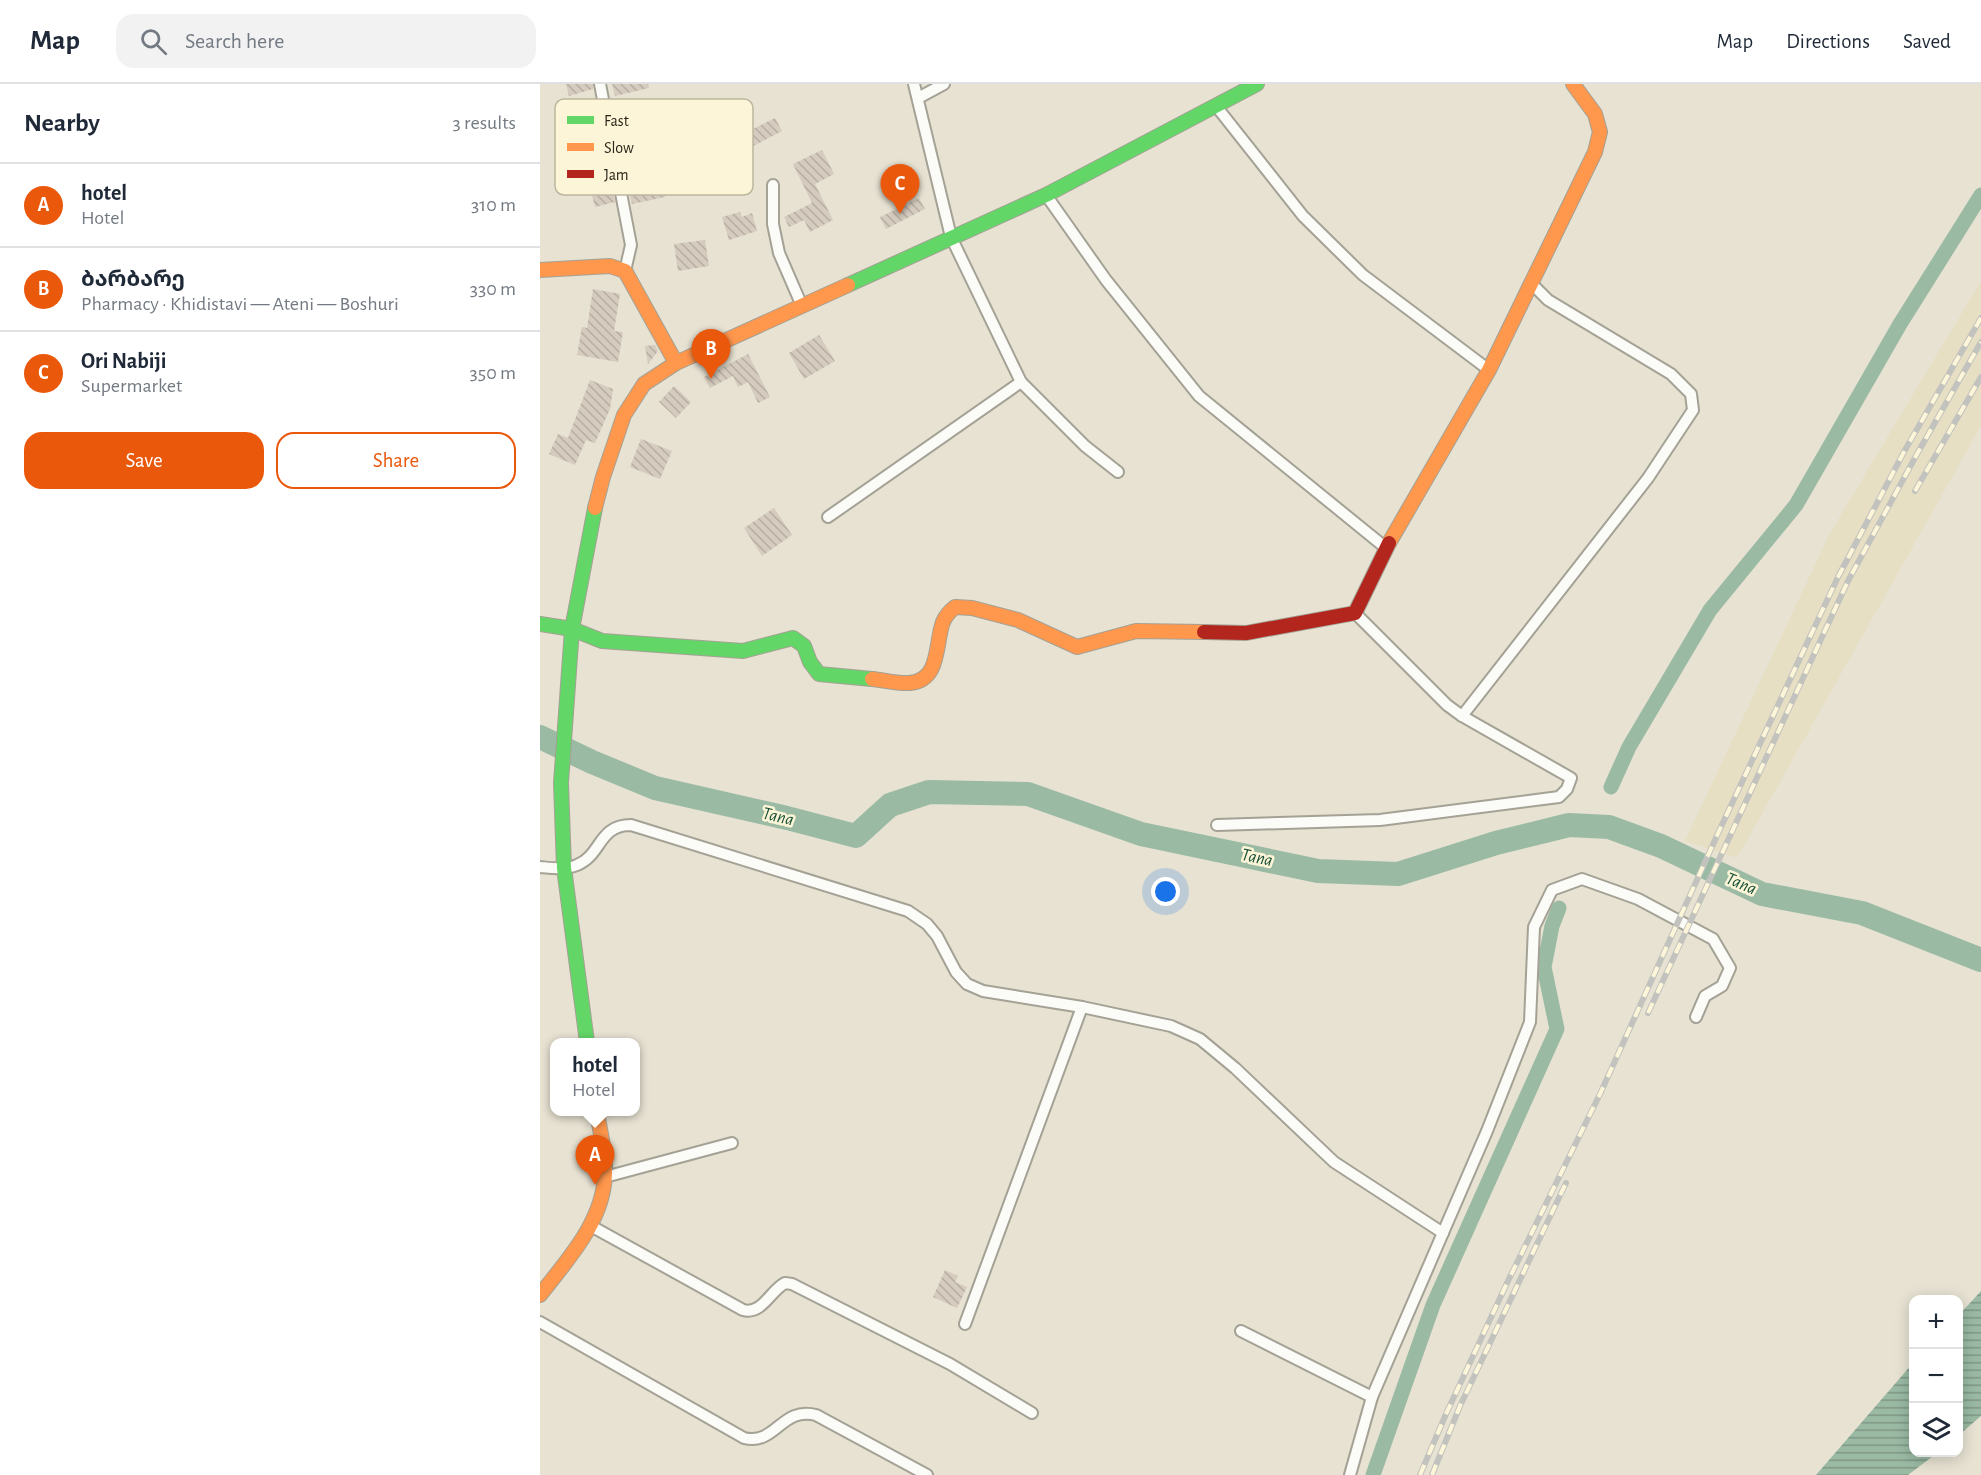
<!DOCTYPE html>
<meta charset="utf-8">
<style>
body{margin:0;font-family:"Alegreya Sans","Noto Sans Georgian",sans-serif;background:#f2f2f3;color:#1f2937}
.controls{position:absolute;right:18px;bottom:18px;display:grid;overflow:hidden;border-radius:12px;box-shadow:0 3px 15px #0003}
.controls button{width:54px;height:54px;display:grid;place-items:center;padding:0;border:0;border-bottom:2px solid #e0e1e3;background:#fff;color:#1f2937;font:30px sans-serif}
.you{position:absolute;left:626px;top:808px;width:21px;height:21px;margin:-15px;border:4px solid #fff;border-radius:50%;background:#1a73e8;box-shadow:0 0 0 9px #1a73e833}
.badge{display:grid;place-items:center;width:39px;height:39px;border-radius:50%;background:#ea580c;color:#fff;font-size:20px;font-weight:700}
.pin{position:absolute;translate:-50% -50px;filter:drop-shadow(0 2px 3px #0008)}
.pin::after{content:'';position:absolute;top:32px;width:21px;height:18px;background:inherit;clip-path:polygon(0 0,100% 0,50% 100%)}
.popup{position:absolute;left:10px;top:954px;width:90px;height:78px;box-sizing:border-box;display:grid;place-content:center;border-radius:12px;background:#fff;filter:drop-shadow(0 2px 4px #0005);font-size:20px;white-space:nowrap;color:#747a83}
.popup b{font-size:22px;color:#1f2937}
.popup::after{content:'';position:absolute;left:50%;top:100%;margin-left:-12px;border:12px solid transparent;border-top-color:#fff}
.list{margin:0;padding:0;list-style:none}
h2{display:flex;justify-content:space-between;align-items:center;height:78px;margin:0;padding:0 24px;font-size:26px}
h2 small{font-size:20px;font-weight:400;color:#747a83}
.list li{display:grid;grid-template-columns:39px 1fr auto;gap:18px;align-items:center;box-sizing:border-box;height:84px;padding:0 24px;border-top:2px solid #e0e1e3}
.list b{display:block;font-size:22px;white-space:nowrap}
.list p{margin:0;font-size:20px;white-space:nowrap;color:#747a83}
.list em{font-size:20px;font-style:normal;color:#747a83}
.actions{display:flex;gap:12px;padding:18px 24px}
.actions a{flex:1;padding:14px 0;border:2px solid #ea580c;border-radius:18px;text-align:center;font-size:21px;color:#ea580c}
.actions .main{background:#ea580c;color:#fff}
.icon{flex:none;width:33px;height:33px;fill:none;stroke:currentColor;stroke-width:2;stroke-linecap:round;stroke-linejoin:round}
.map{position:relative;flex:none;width:1441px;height:1391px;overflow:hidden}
header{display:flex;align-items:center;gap:36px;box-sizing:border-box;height:84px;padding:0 30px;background:#fff;border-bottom:2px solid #e0e1e3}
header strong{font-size:28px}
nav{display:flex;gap:33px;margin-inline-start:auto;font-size:21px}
.search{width:420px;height:54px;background:#f2f2f3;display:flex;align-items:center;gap:15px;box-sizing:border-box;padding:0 21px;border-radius:18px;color:#747a83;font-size:22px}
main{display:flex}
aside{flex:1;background:#fff}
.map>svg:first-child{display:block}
.built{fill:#e6dfc3}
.water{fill:url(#water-rules)}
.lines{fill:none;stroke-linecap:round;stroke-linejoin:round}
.canal{stroke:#9bbaa4;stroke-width:15}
.river{stroke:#9bbaa4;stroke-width:24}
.building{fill:url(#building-back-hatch)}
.street-casing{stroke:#a4a195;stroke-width:14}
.fast-casing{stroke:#a4a195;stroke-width:16}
.slow-casing{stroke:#a4a195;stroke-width:16}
.jam-casing{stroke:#a4a195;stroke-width:16}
.street{stroke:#fbfbf8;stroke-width:10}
.fast{stroke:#63d668;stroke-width:14}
.slow{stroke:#ff974d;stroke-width:14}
.jam{stroke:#b3261e;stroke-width:14}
.rail-casing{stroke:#c2c2be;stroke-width:6}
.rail{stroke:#fdf5d7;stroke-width:4;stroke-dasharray:11;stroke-linecap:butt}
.labels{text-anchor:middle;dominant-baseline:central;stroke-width:5;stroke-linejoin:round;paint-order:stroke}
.water-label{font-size:18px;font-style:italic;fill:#145037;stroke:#fdf5d7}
.key{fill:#fdf5d7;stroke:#bdb79f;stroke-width:1.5}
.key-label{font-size:16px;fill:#29261b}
</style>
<header>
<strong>Map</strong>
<div class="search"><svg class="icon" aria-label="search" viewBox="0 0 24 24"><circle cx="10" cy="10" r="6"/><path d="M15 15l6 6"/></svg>Search here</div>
<nav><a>Map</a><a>Directions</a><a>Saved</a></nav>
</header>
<main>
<aside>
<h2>Nearby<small>3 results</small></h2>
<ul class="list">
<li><span class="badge">A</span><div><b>hotel</b><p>Hotel</p></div><em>310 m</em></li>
<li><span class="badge">B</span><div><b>ბარბარე</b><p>Pharmacy · Khidistavi — Ateni — Boshuri</p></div><em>330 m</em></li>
<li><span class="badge">C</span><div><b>Ori Nabiji</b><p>Supermarket</p></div><em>350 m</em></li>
</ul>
<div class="actions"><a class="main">Save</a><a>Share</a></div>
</aside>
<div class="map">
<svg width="1441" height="1391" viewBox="0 0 1441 1391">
<defs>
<pattern id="water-rules" width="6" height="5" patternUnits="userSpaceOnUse" patternTransform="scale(1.5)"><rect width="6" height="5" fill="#9bbaa4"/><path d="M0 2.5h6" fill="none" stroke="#7e9785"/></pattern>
<pattern id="building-back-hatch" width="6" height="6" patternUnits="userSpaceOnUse" patternTransform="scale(1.5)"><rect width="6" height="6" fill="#d5cbbe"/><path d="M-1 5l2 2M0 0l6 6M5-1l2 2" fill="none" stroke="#b7aea3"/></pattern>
</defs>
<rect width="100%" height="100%" fill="#e7e2d2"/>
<path class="built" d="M1441,197v145l-244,432 -52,-17 145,-308z"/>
<g class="water">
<path d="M1441,1207v125l-22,19v-120z"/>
<path d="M1373,1279l1,89 23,1 -29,22h-92z"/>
</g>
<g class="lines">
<g class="canal">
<path d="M1071,703l18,-40 81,-137 86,-105 104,-181 81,-129"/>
<path d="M833,1391l60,-170 124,-276 -13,-62 8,-41 7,-18"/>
</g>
<path class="river" d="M0,653l52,25 63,26 132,30 69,18 34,-31 39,-13 99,2 113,40 177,37 80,3 98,-31 73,-18 40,2 52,19 101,48 100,19 119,47"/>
</g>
<g class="building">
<path d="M26,0h27v5l-24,7z"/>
<path d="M72,0h36l1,4 -34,8z"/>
<path d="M235,34l7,13 -36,19 -7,-14z"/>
<path d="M59,36l16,82 -20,5 -6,-24 7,-2 -9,-34 -9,3 -6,-23z"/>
<path d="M112,38l7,27 -26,6 -6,-27z"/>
<path d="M282,66l12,24 -19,10 18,36 -23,12 -6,-12 -15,7 -5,-10 28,-14 -19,-39z"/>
<path d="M181,70l11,27 -27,11 -10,-27z"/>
<path d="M121,93l4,20 -33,7 -5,-20z"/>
<path d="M379,114l6,11 -39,20 -6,-12z"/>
<path d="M200,128l2,5 10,-4 5,18 -28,9 -7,-23z"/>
<path d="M165,156l4,26 -31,5 -4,-27z"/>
<path d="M53,205l27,5 -6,37 9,1 -5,30 -41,-7 5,-28 5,1z"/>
<path d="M279,251l16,26 -31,18 -15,-26z"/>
<path d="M115,261l3,6 -10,13 -3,-18z"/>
<path d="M208,270l22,43 -12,6 -10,-21 -10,5 -5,-11 -23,12 -6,-11z"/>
<path d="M50,296l23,9 -3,20 -15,34 -9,-3 -11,25 -26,-11 9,-20 10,4z"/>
<path d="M134,302l17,16 -15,16 -17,-16z"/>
<path d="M101,355l31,12 -12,28 -30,-12z"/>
<path d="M234,424l18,27 -30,21 -18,-28z"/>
<path d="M405,1186l13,6 -3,6 12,5 -10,21 -24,-11z"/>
</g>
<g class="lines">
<g class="street-casing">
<g id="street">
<path d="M60,0l31,161 -6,26"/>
<path d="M378,14l26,-14"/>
<path d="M676,22l87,110 60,59 126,95"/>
<path d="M233,101v39l6,29 23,53"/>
<path d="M506,111l60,85 93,116 187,152"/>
<path d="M481,298l64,64 33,26"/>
<path d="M288,433l193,-135 -70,-145 -37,-153"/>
<path d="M922,632l186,-238 45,-68 -2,-16 -20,-20 -123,-74 -17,-17"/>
<path d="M677,741l163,-5 179,-23 8,-8 4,-11 -109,-62 -15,-11 -92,-92"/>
<path d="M0,783c12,1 26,3 37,-2 25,-10 21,-40 54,-40l277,86 19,13 10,12 19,36 11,12 16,7 99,16 89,19 29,13 35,29 99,94 109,71"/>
<path d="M65,1093l127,-34"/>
<path d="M51,1142l152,84c19,5 27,-19 42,-27l7,1 158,80 82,49"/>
<path d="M0,1238l204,116c32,8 37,-32 72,-23l111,60"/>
<path d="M425,1240l117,-317"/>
<path d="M701,1247l131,66"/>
<path d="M810,1391l22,-78 115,-266 43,-109 4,-95 18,-37 30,-11 56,20 75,40 17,29 -8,18 -17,10 -9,21"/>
</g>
</g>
<g class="fast-casing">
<g id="fast">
<path d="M308,201l198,-90 211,-111"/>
<path d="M0,540l32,5 30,12 141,10 50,-13 11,8 6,16 9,12 53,5"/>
<path d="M47,958l-23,-174 -3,-85 11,-154 23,-121"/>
</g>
</g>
<g class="slow-casing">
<g id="slow">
<path d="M0,186l70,-4 15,5 51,92"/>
<path d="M55,424l8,-31 21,-62 20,-31 32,-21 172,-78"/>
<path d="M849,459l100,-173 106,-218 5,-20 -5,-18 -22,-30"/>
<path d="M332,595c12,1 25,5 37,4 32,-2 26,-40 34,-61 3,-7 7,-11 12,-15l17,1 46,12 59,27 59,-16 68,1"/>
<path d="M0,1211c28,-36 64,-74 65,-122 1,-21 -5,-41 -8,-61"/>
</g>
</g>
<g class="jam-casing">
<path id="jam" d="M664,548l42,1 109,-20 34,-70"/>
</g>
<use href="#street" class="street"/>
<use href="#fast" class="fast"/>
<use href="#slow" class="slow"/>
<use href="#jam" class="jam"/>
<g class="rail-casing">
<g id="rail">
<path d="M1375,407l66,-114"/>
<path d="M1108,929l200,-432 69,-127 64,-112"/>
<path d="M880,1391l26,-61 61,-131 93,-189 120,-265 118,-252 67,-127 76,-132"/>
<path d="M892,1391l28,-69 106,-223"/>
</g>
</g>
<use href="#rail" class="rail"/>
</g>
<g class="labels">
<g class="water-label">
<text transform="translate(238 733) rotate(13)">Tana</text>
<text transform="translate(717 774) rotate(12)">Tana</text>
<text transform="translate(1201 800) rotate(23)">Tana</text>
</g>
</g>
<rect x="15" y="15" width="198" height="96" rx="9" class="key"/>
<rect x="27" y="32" width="27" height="8" fill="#63d668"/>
<rect x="27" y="59" width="27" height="8" fill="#ff974d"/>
<rect x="27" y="86" width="27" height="8" fill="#b3261e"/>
<g class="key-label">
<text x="64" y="42">Fast</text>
<text x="64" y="69">Slow</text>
<text x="64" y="96">Jam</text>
</g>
</svg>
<div class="controls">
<button>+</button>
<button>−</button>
<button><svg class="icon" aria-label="layers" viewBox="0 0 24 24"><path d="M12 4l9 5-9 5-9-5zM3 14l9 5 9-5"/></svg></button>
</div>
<div class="you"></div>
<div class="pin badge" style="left:55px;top:1101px">A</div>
<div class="popup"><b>hotel</b>Hotel</div>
<div class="pin badge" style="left:171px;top:295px">B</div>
<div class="pin badge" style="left:360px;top:130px">C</div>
</div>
</main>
